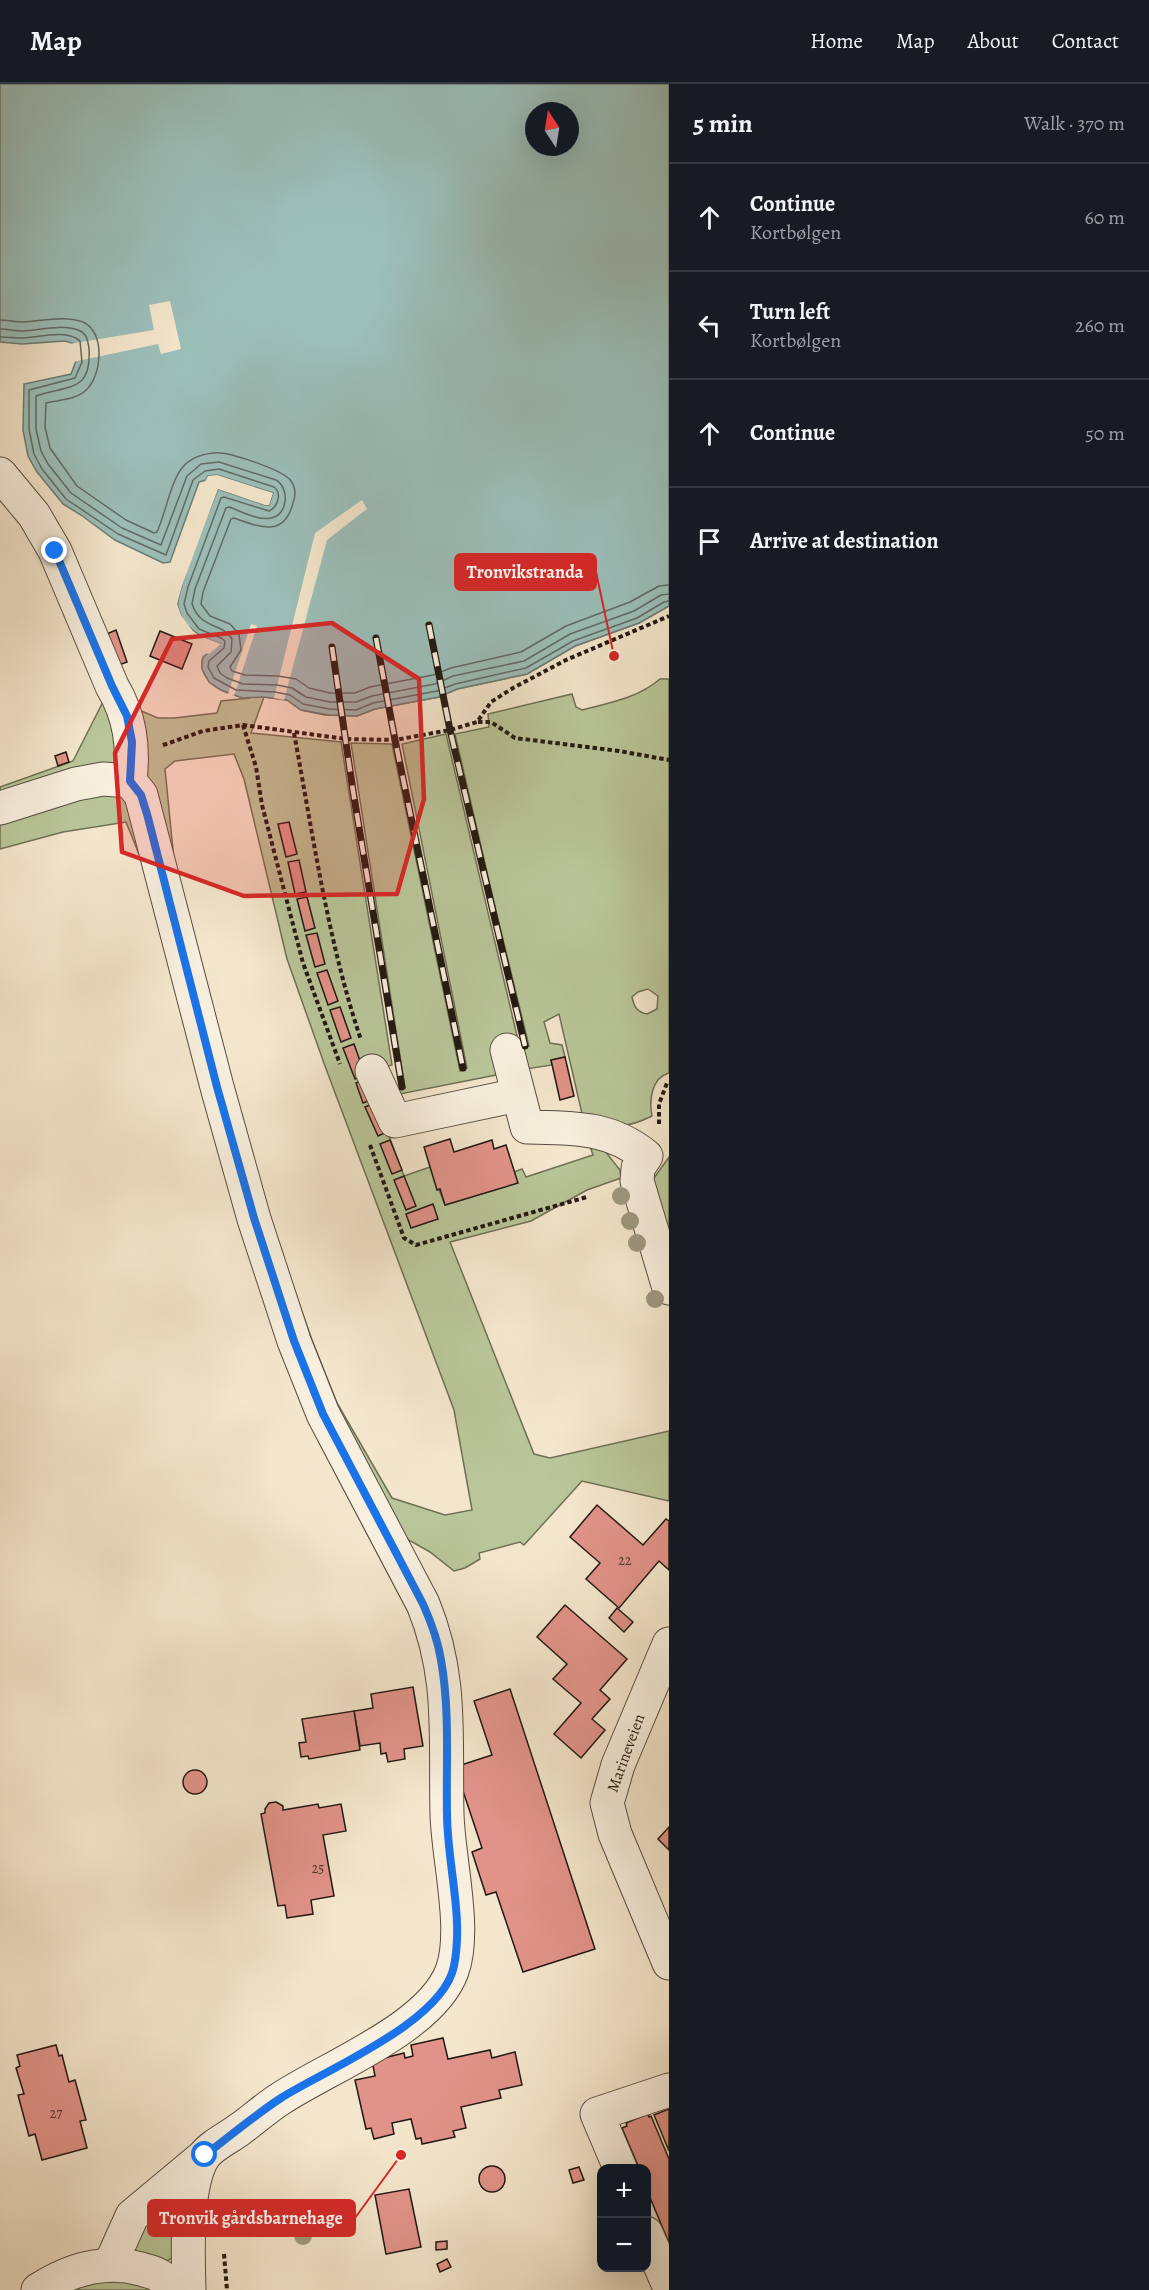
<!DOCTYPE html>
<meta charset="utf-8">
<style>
body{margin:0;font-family:Alegreya,serif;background:#20242c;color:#f1f3f6}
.controls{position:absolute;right:18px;bottom:18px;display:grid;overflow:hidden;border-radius:12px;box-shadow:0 6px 24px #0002}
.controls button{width:54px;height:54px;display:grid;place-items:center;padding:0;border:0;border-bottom:2px solid #363941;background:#171b24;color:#f1f3f6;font:30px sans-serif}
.compass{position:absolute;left:525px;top:18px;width:54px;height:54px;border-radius:50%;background:#171b24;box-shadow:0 6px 24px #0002;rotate:348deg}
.stop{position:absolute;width:18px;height:18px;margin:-14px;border:4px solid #1a73e8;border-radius:50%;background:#fff}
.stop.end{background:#1a73e8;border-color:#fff;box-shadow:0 2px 6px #0008}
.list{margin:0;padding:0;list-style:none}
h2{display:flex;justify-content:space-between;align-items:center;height:78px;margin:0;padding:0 24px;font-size:26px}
h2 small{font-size:20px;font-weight:400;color:#9ea1a6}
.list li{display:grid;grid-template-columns:39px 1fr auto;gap:18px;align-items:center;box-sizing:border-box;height:108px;padding:0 24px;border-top:2px solid #363941}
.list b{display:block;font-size:22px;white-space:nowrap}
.list p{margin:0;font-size:20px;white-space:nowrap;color:#9ea1a6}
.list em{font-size:20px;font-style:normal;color:#9ea1a6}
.icon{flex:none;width:33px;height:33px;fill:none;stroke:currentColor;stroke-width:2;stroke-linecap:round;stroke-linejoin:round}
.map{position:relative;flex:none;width:669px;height:2206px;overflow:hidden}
header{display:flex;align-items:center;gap:36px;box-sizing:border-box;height:84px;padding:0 30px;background:#171b24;border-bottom:2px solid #363941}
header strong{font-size:28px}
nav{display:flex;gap:33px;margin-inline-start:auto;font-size:21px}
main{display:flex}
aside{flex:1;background:#171b24}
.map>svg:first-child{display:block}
.green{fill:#b9c699;stroke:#6e7055;stroke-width:1.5;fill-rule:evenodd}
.water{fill:#9cbfba;stroke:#6b7d76;stroke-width:1.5;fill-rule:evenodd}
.pier{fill:#f4e6cc}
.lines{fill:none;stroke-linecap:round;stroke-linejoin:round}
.shore{stroke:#5f6c66;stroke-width:1.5}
.building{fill:#e19389;stroke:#221911;stroke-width:1.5}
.minor-casing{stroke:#564c40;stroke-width:35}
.path{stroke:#221911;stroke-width:4;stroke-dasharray:4.5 3;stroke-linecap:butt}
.minor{stroke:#f8efde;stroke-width:33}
.rail-casing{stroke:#221911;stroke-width:7}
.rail{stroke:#f8efde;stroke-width:4.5;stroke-dasharray:14;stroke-linecap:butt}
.tree{fill:#9e9780}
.route{stroke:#1a73e8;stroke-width:8}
.marked{fill:#d62828;fill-opacity:0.2;stroke:#d62828;stroke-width:4.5;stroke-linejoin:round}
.labels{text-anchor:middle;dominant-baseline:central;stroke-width:4.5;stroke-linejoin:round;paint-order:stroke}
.number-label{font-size:14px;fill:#52382f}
.street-label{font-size:16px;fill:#221911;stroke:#f8efde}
.leader{fill:none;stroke:#d62828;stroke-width:2}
.callout-dot{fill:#d62828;stroke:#f8efde;stroke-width:2}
.callout{fill:#d62828;stroke:#d62828;stroke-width:2}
.callout-label{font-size:18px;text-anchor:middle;font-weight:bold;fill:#fff}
</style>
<header>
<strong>Map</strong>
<nav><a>Home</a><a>Map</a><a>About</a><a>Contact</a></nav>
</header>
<main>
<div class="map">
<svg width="669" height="2206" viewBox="0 0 669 2206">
<rect width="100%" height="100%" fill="#f4e6cc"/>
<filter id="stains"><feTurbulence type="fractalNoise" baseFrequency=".00333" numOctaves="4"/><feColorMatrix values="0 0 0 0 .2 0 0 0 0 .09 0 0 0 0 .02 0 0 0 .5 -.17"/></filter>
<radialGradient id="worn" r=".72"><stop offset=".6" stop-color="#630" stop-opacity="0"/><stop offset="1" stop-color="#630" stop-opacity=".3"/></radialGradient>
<g class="green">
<path d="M669,522l-30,17 -64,23 -48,28 -70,15 -18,8 -64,12 -18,7 -32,-1 -24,-5 -14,-10 -23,-3 -13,36 90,9 51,323 -27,7 39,104 26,-9 15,38 72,-22 -3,-11 8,-3 4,8 67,-22 -6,-18 6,-1 27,34 1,8 -34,12 -56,31 -81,21 84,212 16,4 119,-27v70l-87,-20 -58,64 -4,-3 -41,11 1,6 -15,9 -11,3 -24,-19 -25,-14 -11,-10 -95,-198 -149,-530 -11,-90 19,8h16l43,-5 4,-12 29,-3c-18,-2 -46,-10 -48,-33 0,-6 2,-8 7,-11zM234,670l10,25 43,180 38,107 129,344 18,100 -27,5 -53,-17 -55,-95 -25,-63 -44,-125 -52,-183 -42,-172 -9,-91 10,-8z"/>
<path d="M660,595h9v394c-18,5 -20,28 -17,43 -30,15 -39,9 -69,2l-24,-104 -15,8 6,21 12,2 3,12 -14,3 1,5 -26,4 -5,-20 8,-3 -33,-135 -41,-177 34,-7 -1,-13 84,-20 4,13 6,3c27,-7 56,-12 78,-31zM648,905l10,7 -1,13 -10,5c-10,-2 -13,-7 -15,-17l6,-5z"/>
<path d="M109,606l14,76 -123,36v-15l73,-26z"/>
<path d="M446,650l72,306 -17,34 -101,20 -1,-4 6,-2 -54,-345 41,1 68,327 7,-3 -65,-324z"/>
<path d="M97,707l29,6 77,267 213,563 -95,-181 -34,-88 -140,-484 -21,-52 -63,10 -63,17v-31z"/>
<path d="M669,1073v84l-17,-52 2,-11z"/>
<path d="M158,2129c22,5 16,27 15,45l-9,4 -27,-7 -5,-9 6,-23z"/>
<path d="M110,2189l51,17h-110z"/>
</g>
<path class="water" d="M0,0h669v522l-30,17 -64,23 -48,28 -70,15 -18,8 -64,12 -18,7 -28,-1 -28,-5 -14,-10 -23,-3 -22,1 -21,-8 -12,-8 -7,-13v-8l1,-4 17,-13c-18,-7 -38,-15 -42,-38 -3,-13 33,-98 40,-117l47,16h4l4,-12 -56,-18 -9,1 -2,4 -7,2 -29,80 -7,1 -48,-23 -34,-25 -18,-11 -26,-32 -9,-16 -5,-26 1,-46 47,-10 5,-13 -1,-17 -10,-3 -43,3 -22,-2zM534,27h36v36h-36z"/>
<g class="pier">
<path d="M170,217l11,48 -20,5 -3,-10 -85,18 -1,-16 -3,-2 85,-14 -5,-25z"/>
<path d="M217,391l56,18 -4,12h-4l-47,-16 -36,97 -5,18 4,11 14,19 26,10 -12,10 -4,-1 10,-8 -22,-8 -14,-20 -5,-13 5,-19 37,-98 3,-1 46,16h2l2,-7 -52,-17 -7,1 -6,5 4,-8z"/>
<path d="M362,416l5,9 -40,31 -43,160 -10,-2 41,-165z"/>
<path d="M251,540l6,2 -23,70 -6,-2z"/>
</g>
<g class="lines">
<g class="shore">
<path d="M0,236c8,0 15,2 23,2 19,-1 41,-7 60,0 23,10 19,55 2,69 -10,9 -27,9 -39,12l-1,24 5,21 27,38 49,34 28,13 3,-1c8,-17 14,-51 25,-64 8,-10 20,-14 32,-15 13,-2 70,17 77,28 5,7 5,14 2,22 -9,35 -33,24 -59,15l-3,1 -28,73 -2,12 9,12 20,8 9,10 2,16 -11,17 2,4 13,4 33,1 18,3 13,9 21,5h25l15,-6 63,-12 18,-7 70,-16 45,-26 64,-24 29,-16 10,-1"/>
<path d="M0,245c8,0 15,2 23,2 18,-1 38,-7 55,-1 9,3 10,11 11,19 3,44 -22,36 -53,47v33l5,22 7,13 23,29 51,35 39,17 26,-69 14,-12 18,-2 57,18c14,8 12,35 -5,38 -13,3 -30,-7 -42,-11l-3,1 -31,81 -3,15c9,26 30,18 40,35l-1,13 -14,14 3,7 7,5 16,6 34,1 15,3 14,9 24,5h26l16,-6 63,-12 18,-8 71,-15 46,-27 64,-23 27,-16 8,-1"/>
<path d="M0,253c8,0 16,1 24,1 16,-1 43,-9 56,3l2,21 -7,16 -46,12v39l5,25 8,15 24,30 52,35 48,21 27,-75 12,-9 14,-2 55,18c8,6 4,20 -5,24l-45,-14 -3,1 -33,89 -4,17 3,9 12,16 22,9 4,3 -1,7 -15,13 -1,6 6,11 22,12 39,2 15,3 13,9 26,5 27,1 17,-7 64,-12 18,-7 71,-16 47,-27 64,-23 27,-16 5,-1"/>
</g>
</g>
<g class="building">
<path d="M116,546l11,32 -14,5 -11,-31z"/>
<path d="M160,547l32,13 -10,25 -32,-13z"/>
<path d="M66,668l3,10 -11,4 -3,-10z"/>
<path d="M289,738l8,32 -11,3 -8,-33z"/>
<path d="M299,776l7,32 -11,2 -7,-32z"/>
<path d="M307,813l8,31 -10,3 -8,-32z"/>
<path d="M317,849l8,31 -10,3 -9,-32z"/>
<path d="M327,886l11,31 -10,4 -11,-32z"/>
<path d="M340,923l11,31 -10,4 -11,-32z"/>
<path d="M354,960l11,31 -10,4 -12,-31z"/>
<path d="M565,973l9,39 -14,4 -9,-40z"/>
<path d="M366,995l7,20 -10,4 -7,-20z"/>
<path d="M375,1019l12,29 -9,4 -13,-29z"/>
<path d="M450,1055l4,13 38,-12 2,9 12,-4 12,38 -73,22 -5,-16 -3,1 -13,-43z"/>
<path d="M390,1056l12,30 -10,4 -12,-30z"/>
<path d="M404,1092l12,30 -10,4 -12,-30z"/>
<path d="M433,1120l5,15 -27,9 -5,-14z"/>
<path d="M597,1421l46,40 23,-26 3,2v49l-10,-9 -40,47 -33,-29 14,-16 -30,-26z"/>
<path d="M565,1521l62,54 -27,31 10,9 -18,20 13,11 -24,28 -27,-24 27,-31 -28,-24 14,-15 -30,-27z"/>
<path d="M617,1524l16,14 -9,10 -15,-14z"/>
<path d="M413,1603l10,59 -19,3 1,10 -17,3 -2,-9 -5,1 -1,-11 -20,3 -6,-35 19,-3 -2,-14z"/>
<path d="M510,1605l85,260 -72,23 -27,-80 -10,3 -14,-43 10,-4 -27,-81 37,-12 -18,-54z"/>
<path d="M354,1627l6,39 -51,9 -1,-3 -7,1 -2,-14 7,-1 -4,-23z"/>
<circle cx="195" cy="1698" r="12"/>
<path d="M276,1718l7,4v4l35,-6 1,4 22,-4 5,27 -23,4 11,61 -23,4 2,14 -26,4 -2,-13 -7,1 -17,-92 4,-1v-4l4,-6z"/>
<path d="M669,1743v23l-11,-11z"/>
<path d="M443,1954l5,21 42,-9 2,8 23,-6 7,33 -23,5 2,8 -40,9 5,21 -13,3 2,6 -33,7 -1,-6 -5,1 -5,-20 -19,4 2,11 -20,5 -3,-11 -5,1 -11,-49 20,-4 -3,-15 32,-8 1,5 8,-2 -2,-11z"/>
<path d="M56,1961l3,11 3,-1 7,27 6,-2 11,40 -6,1 7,27 -45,12 -7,-26 -6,2 -11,-41 6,-1 -8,-26 4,-2 -3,-11z"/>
<path d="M669,2025v42l-15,-36z"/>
<path d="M648,2030l1,3 2,-1 18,43v84l-23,-55v-20h-7l-17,-40 5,-2 -1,-3z"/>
<circle cx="492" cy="2095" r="13"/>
<path d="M579,2083l5,13 -11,3 -4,-13z"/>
<path d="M409,2105l12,58 -35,7 -11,-59z"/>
<path d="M447,2157v8l-11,1v-8z"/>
<path d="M447,2175l4,8 -11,5 -3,-8z"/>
</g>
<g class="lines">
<g class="minor-casing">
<g id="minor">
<path d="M0,390l34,41 21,36 57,135c18,30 22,60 18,95"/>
<path d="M0,724l76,-24 27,-5 27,2 11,14 76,292 37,132 40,122 29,73 100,190c30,73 22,133 24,210 1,44 20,117 5,157 -21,57 -122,95 -172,128 -14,9 -26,20 -40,30 -10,8 -28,16 -36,27 -19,29 -16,99 -15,134"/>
<path d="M507,966l20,77c45,1 82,-1 119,29l-8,12 -1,13 32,107"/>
<path d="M372,987l23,50 123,-26"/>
<path d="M669,1560l-51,121 -11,38 8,31 54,129"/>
<path d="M620,2084l-23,-54 72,-24"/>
<path d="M646,2149l23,53"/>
<path d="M110,2181l22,-49 72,-60"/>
<path d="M38,2206c31,-20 66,-31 103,-21 5,2 13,3 17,6 7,3 13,10 18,15"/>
</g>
</g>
<g class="path">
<path d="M478,638h13l24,16 104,13 50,9"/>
<path d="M243,641l13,42 6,38 41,158 37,101"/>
<path d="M294,649c19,102 34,209 67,307"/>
<path d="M163,661l40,-14 40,-6 103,14 49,1 55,-10 27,-8 14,-20 22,-14 53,-28 103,-44"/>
<path d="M659,1040v-20l8,-21 2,-1"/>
<path d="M370,1061l34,93 12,7 171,-48"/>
<path d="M224,2170l3,36"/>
</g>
<use href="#minor" class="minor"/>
<g class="rail-casing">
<g id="rail">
<path d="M429,541l21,105 75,316"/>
<path d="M376,554l19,102 68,328"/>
<path d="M332,563l21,144 49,296"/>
</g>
</g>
<use href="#rail" class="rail"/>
</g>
<g class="tree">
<circle cx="621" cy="1112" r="9"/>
<circle cx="630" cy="1137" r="9"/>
<circle cx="637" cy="1159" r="9"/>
<circle cx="655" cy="1215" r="9"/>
<circle cx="303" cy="2152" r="9"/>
</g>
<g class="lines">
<path class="route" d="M55,467l57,135 15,30 5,26 -2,39 11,14 6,19 70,273 37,131 40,123 29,73 100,190c8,18 15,36 18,56 9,50 5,102 6,153 0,51 17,103 7,153 -11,56 -127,103 -173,132 -26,17 -51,38 -76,57"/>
</g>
<path class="marked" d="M332,539l87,56 5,120 -27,95 -153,2 -122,-44 -7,-99 57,-114z"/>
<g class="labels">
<g class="number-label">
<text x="625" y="1476">22</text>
<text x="318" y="1784">25</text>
<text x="56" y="2029">27</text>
</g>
<g class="street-label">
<text transform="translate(626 1669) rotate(-70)">Marineveien</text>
</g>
</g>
<path class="leader" d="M614 572L596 488M401 2071L355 2134"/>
<g class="callout-dot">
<circle cx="614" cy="572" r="6"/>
<circle cx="401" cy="2071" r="6"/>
</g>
<g class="callout">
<rect x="455" y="470" width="141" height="36" rx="6"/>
<rect x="148" y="2116" width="207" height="36" rx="6"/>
</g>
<g class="callout-label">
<text x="525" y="494">Tronvikstranda</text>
<text x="251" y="2140">Tronvik gårdsbarnehage</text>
</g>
<rect width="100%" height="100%" filter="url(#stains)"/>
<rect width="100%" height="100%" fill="url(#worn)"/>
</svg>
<div class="controls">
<button>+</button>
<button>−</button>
</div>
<svg class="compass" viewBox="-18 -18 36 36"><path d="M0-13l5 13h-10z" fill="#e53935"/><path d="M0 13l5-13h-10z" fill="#9ea1a6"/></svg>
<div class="stop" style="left:205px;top:2071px"></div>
<div class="stop end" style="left:55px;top:467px"></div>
</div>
<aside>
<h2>5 min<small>Walk · 370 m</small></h2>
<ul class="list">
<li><svg class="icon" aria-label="ahead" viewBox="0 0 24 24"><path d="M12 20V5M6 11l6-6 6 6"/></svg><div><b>Continue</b><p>Kortbølgen</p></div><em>60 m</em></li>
<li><svg class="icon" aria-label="left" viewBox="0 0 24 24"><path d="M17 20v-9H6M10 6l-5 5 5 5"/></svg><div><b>Turn left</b><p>Kortbølgen</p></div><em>260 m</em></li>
<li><svg class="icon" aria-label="ahead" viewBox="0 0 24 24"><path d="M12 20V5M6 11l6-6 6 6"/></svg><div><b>Continue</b></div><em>50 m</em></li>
<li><svg class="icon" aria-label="arrive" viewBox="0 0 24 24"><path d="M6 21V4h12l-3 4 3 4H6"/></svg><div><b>Arrive at destination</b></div></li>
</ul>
</aside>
</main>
